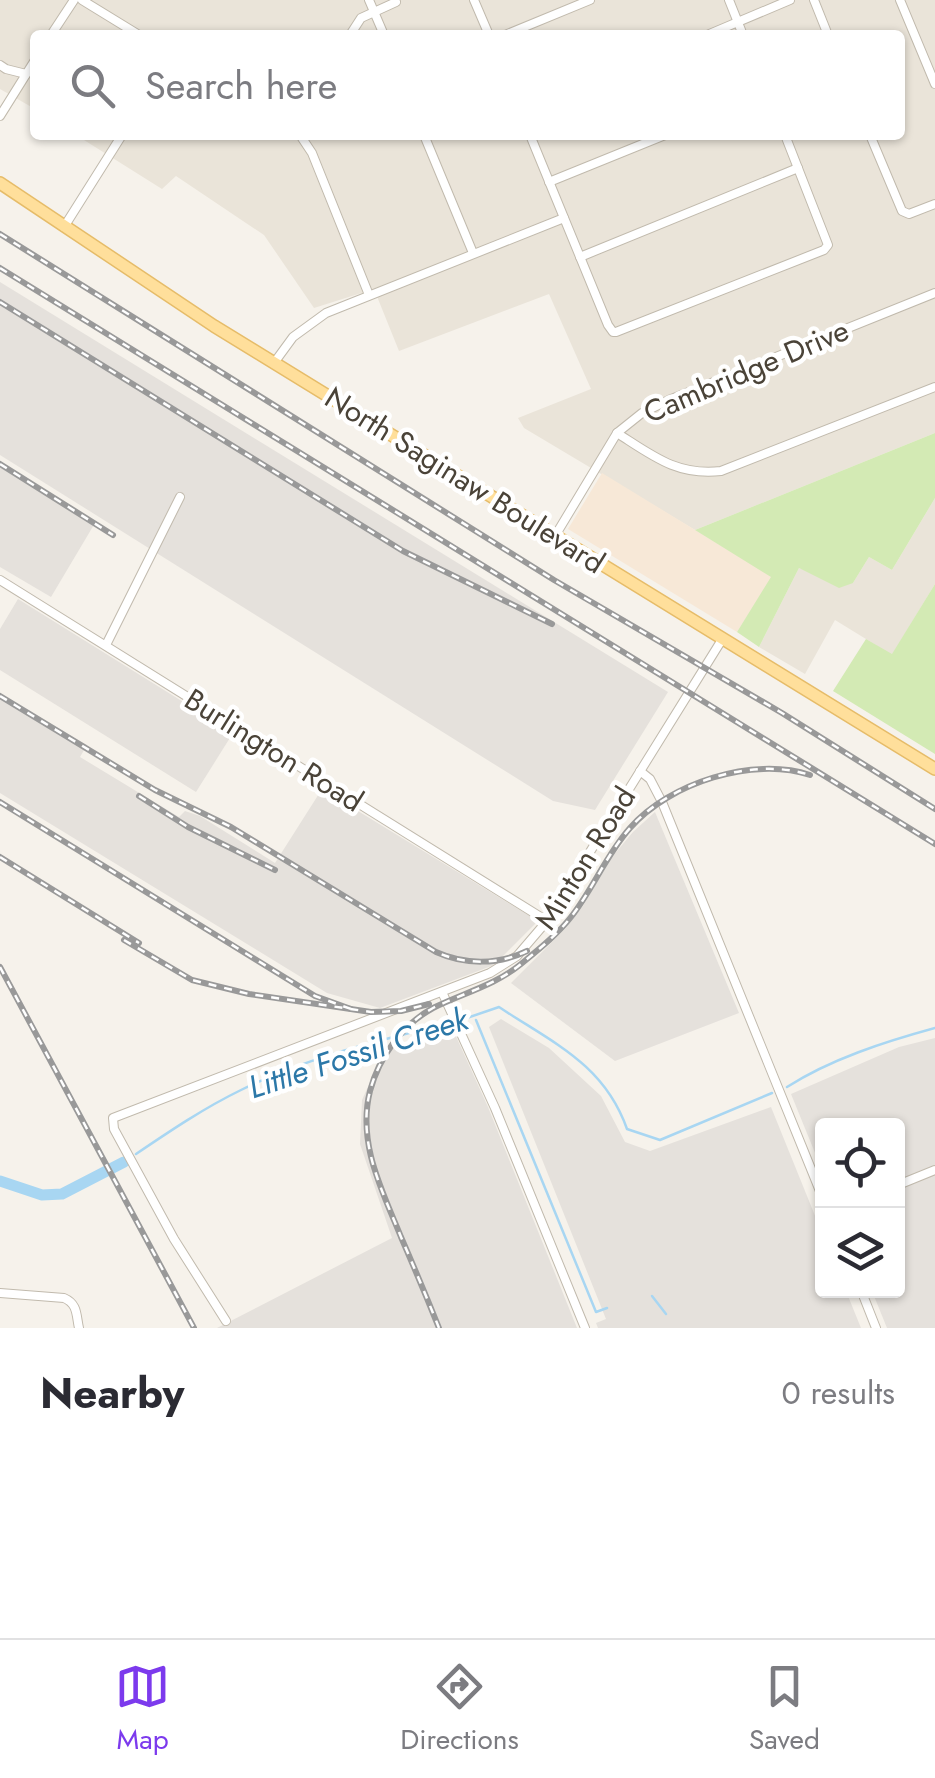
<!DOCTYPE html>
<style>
body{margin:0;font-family:Jost,sans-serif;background:#f7f7f7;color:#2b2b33}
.controls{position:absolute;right:30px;bottom:30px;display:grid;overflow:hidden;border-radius:10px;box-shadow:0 2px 8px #0004}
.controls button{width:90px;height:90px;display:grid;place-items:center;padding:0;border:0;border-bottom:2px solid #e1e1e2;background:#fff;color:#2b2b33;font:50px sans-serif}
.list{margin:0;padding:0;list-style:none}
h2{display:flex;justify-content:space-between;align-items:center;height:130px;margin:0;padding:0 40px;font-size:42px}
h2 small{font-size:32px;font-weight:400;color:#7c7c81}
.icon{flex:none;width:55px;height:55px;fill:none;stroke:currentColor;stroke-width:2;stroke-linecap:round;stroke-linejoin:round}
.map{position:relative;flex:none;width:935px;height:1328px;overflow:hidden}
.search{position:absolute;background:#fff;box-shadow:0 2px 8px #0004;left:30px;right:30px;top:30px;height:110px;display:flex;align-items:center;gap:25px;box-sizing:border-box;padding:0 35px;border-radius:10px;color:#7c7c81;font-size:38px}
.sheet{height:310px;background:#fff}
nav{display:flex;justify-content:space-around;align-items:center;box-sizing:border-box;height:140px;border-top:2px solid #e1e1e2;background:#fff;font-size:28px;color:#7c7c81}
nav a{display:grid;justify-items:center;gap:5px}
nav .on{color:#7c3aed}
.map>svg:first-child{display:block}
.residential{fill:#eae4d9}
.commercial{fill:#f7e8d7}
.industrial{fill:#e5e1dc}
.grass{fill:#d3eab4}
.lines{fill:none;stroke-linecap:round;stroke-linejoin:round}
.stream{stroke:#a8d6f2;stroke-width:2.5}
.river{stroke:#a8d6f2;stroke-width:11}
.street-casing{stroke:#c1baad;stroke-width:10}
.primary-casing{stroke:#e6bc69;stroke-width:14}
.street{stroke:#fff;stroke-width:8}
.primary{stroke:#ffdf9b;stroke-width:11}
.rail-casing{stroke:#999;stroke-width:6}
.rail{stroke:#fff;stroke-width:2.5;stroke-dasharray:8;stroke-linecap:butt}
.labels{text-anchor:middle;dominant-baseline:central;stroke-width:9;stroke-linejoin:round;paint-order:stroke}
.street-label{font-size:30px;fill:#4a4338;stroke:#fff}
.water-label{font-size:32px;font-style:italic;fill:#2c78a8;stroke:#fff}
</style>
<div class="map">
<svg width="935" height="1328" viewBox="0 0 935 1328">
<rect width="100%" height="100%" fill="#f6f2eb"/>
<g class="residential">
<path d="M0,0h935v433l-240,97 -171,-102 -6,-10 73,-29 -42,-95 -150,57 -25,-62 -60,19 -50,-73 -88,-59 -14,13 -86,-54h824v-100h-865v74l-35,-20z"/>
<path d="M935,498v86l-43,71 -57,-35 -30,54 -46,-27 40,-79 54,15 16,-26 23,13z"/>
</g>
<path class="commercial" d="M602,473l170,104 -35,55 -169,-103z"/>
<g class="industrial">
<path d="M0,282l668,410 -73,118 -42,-9 -553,-346z"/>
<path d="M0,467l95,56 -44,74 -51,-30z"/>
<path d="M18,599l215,134 -37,59 -196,-122v-41z"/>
<path d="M0,694l87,51 -7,12 99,60 6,-6 15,5 75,47 47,-74 216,132 -44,44 -114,43 -53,-15 -327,-200z"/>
<path d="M655,812l84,201 -124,48 -104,-78 54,-54 18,-23 29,-49 21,-25z"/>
<path d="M501,1019l48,29 52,48 24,46 25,9 121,-44 51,126v57l24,1 15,37h-263l-2,-5 10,-4 -117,-292z"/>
<path d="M454,1032l34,75 89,221h-360l175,-90 -32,-94 2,-44 22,-49z"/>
<path d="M935,1038v290h-48l-15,-37 26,-1v-164h-76v44l-31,-76 108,-47z"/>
</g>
<g class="grass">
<path d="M935,433v65l-43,72 -23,-13 -16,26 -14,5 -40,-20 -40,79 -22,-15 34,-55 -76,-47z"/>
<path d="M935,584v170l-102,-63 33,-52 26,15z"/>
</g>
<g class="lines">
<g class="stream">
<path d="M461,1020l38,-13c54,36 105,57 128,122l33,11 112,-47"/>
<path d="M476,1020l120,292 11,-4"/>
<path d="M787,1087c44,-28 97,-45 148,-59"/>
<path d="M136,1154c34,-23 68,-46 105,-64 66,-33 141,-50 212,-68"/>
<path d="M652,1296l14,18"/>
</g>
<path class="river" d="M0,1181l42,14 20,-1 62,-32"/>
<g class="street-casing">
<g id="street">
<path d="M82,0l57,35"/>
<path d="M369,0l15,35"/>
<path d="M474,0l15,35"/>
<path d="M729,0l14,35"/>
<path d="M814,0l14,35"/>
<path d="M900,0l35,84"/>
<path d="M51,35l23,-35"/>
<path d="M350,35l11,-17 35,-16"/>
<path d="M505,35l85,-35"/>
<path d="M707,35l83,-35"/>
<path d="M0,65l6,4 20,5"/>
<path d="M0,116l35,-56"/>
<path d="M300,135l12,18 57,142"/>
<path d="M424,135l49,118"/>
<path d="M530,135l78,190 5,7h3l208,-82 4,-5 -43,-110"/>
<path d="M870,135l32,76 7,3 26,-10"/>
<path d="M549,182l116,-47"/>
<path d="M64,227l58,-92"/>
<path d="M580,257l218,-89"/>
<path d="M274,363l19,-26 33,-24 238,-95"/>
<path d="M617,433c36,23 60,43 104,38l214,-84"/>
<path d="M555,536l62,-103 25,-20 27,-13 266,-107"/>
<path d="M0,580l547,341"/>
<path d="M106,645l74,-148"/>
<path d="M640,771l10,8 12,23 160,394"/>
<path d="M442,992l53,116 90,220"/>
<path d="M898,1185l37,-15"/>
<path d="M861,1290l15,38"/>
<path d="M0,1293l64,5c14,6 12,17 15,30"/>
<path d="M226,1321l-52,-82 -60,-110 -1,-11 377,-145 27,-17 30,-35 176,-283"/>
</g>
</g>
<g class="primary-casing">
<path id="primary" d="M0,183l214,143 721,443"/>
</g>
<use href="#street" class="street"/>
<use href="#primary" class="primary"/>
<g class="rail-casing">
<g id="rail">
<path d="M0,234l554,346 228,133 153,96"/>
<path d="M0,268l935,576"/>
<path d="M0,302l403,249 149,73"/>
<path d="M0,464l113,71"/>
<path d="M0,696l155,94 76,37 205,125c29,13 62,13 91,-1"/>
<path d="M139,796l49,31 87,43"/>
<path d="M0,802l315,194 36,13"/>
<path d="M0,857l139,86"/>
<path d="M124,940l68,40 57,14 122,18 30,-1 28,-7"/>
<path d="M0,967l194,361"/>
<path d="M439,1328c-12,-30 -25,-61 -38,-91 -19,-47 -44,-94 -31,-146 9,-34 32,-66 63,-83 30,-15 61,-22 88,-44 17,-14 36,-29 50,-47 22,-28 35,-62 59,-89 39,-45 123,-72 180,-53"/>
</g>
</g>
<use href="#rail" class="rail"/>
</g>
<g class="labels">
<g class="street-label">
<text transform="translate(746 371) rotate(-23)">Cambridge Drive</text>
<text transform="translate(465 480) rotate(32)">North Saginaw Boulevard</text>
<text transform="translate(274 750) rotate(32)">Burlington Road</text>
<text transform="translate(585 858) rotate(-58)">Minton Road</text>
</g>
<g class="water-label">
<text transform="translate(358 1053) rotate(-18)">Little Fossil Creek</text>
</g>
</g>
</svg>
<div class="controls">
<button><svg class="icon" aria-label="locate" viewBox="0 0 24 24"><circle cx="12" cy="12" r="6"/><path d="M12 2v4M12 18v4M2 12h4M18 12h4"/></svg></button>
<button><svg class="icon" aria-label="layers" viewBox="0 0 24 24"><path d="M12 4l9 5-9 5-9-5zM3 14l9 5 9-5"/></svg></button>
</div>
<div class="search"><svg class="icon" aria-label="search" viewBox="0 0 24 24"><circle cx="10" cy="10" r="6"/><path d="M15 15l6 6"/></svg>Search here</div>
</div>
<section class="sheet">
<h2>Nearby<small>0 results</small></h2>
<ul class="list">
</ul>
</section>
<nav>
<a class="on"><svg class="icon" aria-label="map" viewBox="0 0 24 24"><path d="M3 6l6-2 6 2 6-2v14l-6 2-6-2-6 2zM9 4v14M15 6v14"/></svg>Map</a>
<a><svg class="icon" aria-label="directions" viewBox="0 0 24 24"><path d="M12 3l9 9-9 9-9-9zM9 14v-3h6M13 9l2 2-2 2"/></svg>Directions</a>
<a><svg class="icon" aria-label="saved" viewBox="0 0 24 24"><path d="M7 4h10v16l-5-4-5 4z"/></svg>Saved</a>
</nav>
